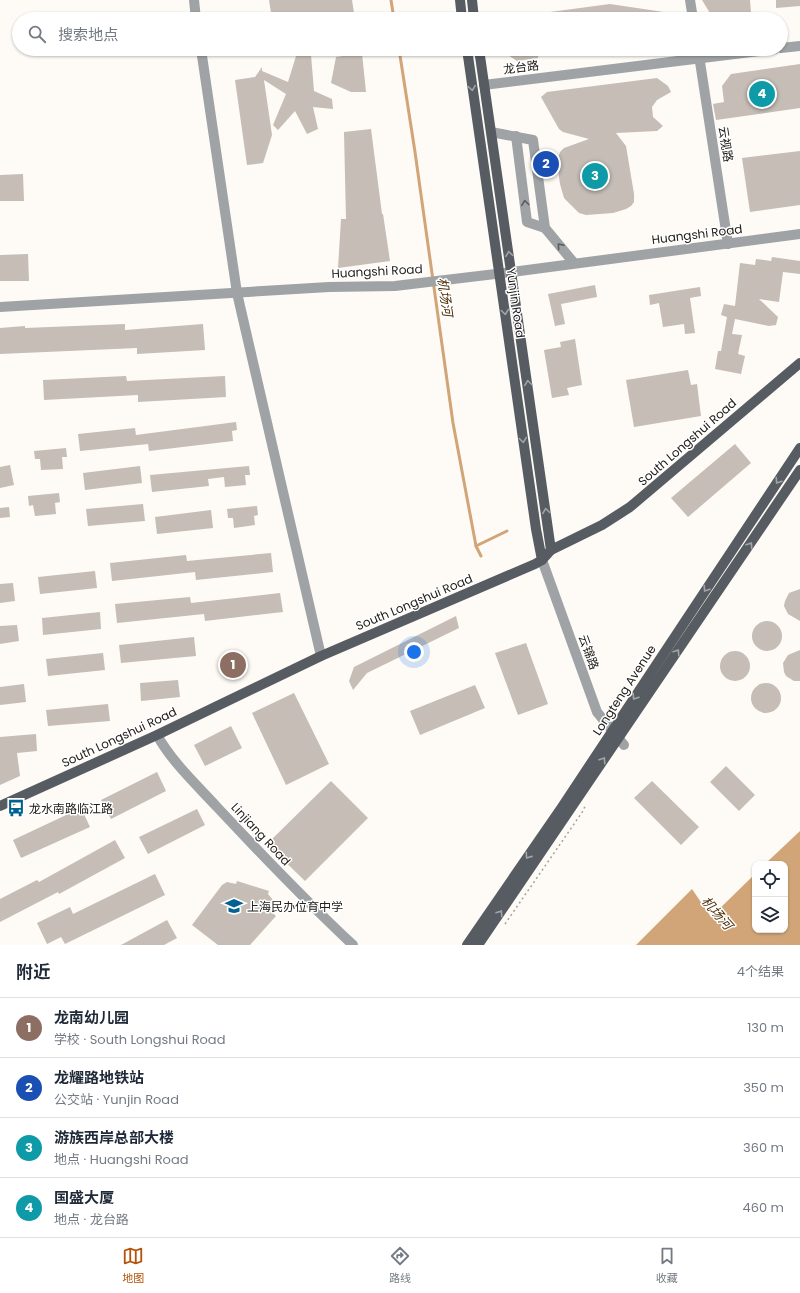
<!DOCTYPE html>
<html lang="zh">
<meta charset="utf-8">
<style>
body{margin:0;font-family:Poppins,"Noto Sans SC",sans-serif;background:#f2f2f3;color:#1f2937}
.controls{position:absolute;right:12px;bottom:12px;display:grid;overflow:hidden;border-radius:8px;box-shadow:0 1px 3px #0004}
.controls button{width:36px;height:36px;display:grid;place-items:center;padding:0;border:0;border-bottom:1px solid #e0e1e3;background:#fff;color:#1f2937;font:20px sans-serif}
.you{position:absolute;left:414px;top:652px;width:14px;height:14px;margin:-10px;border:3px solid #fff;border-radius:50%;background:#1a73e8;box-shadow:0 0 0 6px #1a73e833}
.badge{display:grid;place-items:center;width:26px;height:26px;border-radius:50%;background:#b45309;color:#fff;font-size:13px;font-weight:700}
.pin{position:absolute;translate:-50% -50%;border:2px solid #fff;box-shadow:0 1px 4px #0006}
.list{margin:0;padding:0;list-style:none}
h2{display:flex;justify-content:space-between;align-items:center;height:52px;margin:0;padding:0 16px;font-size:17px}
h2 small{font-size:13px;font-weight:400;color:#747a83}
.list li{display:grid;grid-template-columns:26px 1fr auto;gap:12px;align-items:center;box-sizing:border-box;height:60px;padding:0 16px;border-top:1px solid #e0e1e3}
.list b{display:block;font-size:15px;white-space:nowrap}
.list p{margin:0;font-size:13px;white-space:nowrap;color:#747a83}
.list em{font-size:13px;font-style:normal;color:#747a83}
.icon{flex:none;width:22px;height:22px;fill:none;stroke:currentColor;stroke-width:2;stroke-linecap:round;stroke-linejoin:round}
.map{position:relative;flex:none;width:800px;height:945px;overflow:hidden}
.search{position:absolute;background:#fff;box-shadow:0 1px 3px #0004;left:12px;right:12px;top:12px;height:44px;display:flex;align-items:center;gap:10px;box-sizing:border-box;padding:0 14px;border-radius:22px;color:#747a83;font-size:15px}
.sheet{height:292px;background:#fff}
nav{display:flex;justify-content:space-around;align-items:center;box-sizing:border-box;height:56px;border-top:1px solid #e0e1e3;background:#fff;font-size:11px;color:#747a83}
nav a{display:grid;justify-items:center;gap:2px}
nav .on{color:#b45309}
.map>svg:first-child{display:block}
.water{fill:#d1a577}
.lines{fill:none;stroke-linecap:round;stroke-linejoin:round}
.stream{stroke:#d1a577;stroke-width:3}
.building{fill:#c5bdb6}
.path{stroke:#a5a19d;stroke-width:1.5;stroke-dasharray:2 3;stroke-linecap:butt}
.minor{stroke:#9fa3a6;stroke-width:10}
.major{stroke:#565c61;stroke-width:10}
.oneway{stroke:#a2a5a8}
.oneway2{stroke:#5b5b5b}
.labels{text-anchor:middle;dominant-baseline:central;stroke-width:3;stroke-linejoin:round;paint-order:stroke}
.street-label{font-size:12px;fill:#23201d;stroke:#fff}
.poi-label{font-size:12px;fill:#23201d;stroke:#fff;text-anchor:start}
.water-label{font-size:13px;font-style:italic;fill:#4d2f09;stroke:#fff}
</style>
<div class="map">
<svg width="800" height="945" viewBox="0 0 800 945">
<rect width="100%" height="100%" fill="#fefaf5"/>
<path class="water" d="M800,831v114h-164l56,-56 19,28 44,-43v56h30v-66h-20z"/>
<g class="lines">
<g class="stream">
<path d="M391,0l3,19"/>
<path d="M399,49l16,103 38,271 23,123 5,10"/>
<path d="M476,546l31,-15"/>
</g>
</g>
<g class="building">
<path d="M269,0h83l3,19h-83z"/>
<path d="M702,0h48l1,13 -38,5z"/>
<path d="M776,0h24v6l-24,2z"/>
<path d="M610,4l67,10v5h-141l-1,-5z"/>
<path d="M499,49h40l-1,9 -21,3z"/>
<path d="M362,53l4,39h-15l-20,-9 5,-26z"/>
<path d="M311,55l3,36 18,8 1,10 -20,-2 5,22 -11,5 -12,-23 -17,19 -5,-5 13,-31 -22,-14 8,55 -9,28 -16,2 -12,-85 20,-3 7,-10v4l26,11 8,-26z"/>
<path d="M800,64v44l-84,12 -3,-16 11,-2 -2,-16 9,-12z"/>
<path d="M657,78l11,8 3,6 -14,8 -5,7 1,10 10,9 -6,5 -41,2 10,13 8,48v8l-3,4 -5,3 -13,4 -27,2 -7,-2 -15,-15 -4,-14 -2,-14v-12l2,-6 4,-4 25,-9 -26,-7 -4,-3 -18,-32 6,-5z"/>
<path d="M371,129l11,85h1l7,47 -52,7 3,-49h5l-2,-87z"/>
<path d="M800,151v54l-50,7 -8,-54z"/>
<path d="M23,174l1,27h-24v-26z"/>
<path d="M28,254l1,27h-29v-26z"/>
<path d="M772,257l28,4v13l-17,-2 -4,30 -20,-3 19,18 -2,8 -7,1 -34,-7 -3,15 10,1 -4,19 7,2 -4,18 -26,-5 3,-18h3l6,-34 -6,-2 3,-11 11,2 5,-43 15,2 1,-6 15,2z"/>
<path d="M595,285l2,12 -36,7 4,20 -10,2 -7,-32z"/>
<path d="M700,287l1,9 -11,2 5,35 -10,1 -1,-10 -21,3 -4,-24 -9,2 -1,-10z"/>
<path d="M125,324v6l78,-6 2,26 -68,4v-6l-137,6v-26l25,-2v2z"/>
<path d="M575,339l7,46 -15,3 2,7 -17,3 -8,-48 17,-3 -1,-5z"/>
<path d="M688,370l3,15 6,-1 4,32 -67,11 -8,-47z"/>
<path d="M126,376l1,5 98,-5 1,21 -88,5v-7l-94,5 -1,-20z"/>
<path d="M236,422l1,8 -5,1 1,10 -84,10 -1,-7 -68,7 -2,-17 57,-6 1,7z"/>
<path d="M735,444l16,19 -63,54 -17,-19z"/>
<path d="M66,448l1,9h-5l1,12 -22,1 -1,-11h-5l-1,-8z"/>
<path d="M10,465l4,20 -14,3v-21z"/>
<path d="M140,466l2,17 -57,7 -2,-17z"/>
<path d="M249,466l1,9h-5l1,10 -21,2 -1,-10 -16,2 1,7 -57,6 -2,-17z"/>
<path d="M59,493l1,9 -5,1 1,11 -21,2 -2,-11 -4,1 -1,-10z"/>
<path d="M143,504l2,17 -57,5 -2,-17z"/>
<path d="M257,506l1,9 -4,1 1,9 -21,3 -1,-10h-5l-1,-9z"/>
<path d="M9,507l1,10 -10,1v-10z"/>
<path d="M211,510l2,18 -56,6 -2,-17z"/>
<path d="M271,553l2,19 -77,8 -1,-8 -83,9 -2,-18 76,-8 1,6z"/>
<path d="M95,571l2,17 -57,6 -2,-17z"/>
<path d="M13,583l2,18 -15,2v-19z"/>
<path d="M800,589v32l-12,-7 -4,-8 1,-5 4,-8z"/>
<path d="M280,593l3,19 -78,9 -1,-7 -87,9 -2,-19 75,-7 1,6z"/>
<path d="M100,612l1,17 -58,6 -1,-17z"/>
<path d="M456,616l3,12 -92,45 -14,17 -4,-9 5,-14z"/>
<circle cx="767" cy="636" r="15"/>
<path d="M17,625l2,16 -19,3v-18z"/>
<path d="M194,637l2,19 -75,7 -2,-18z"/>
<path d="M526,643l22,61 -30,11 -23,-62z"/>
<path d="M800,650v31h-6l-8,-5 -2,-4 -1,-9 5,-8z"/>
<circle cx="735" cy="666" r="15"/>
<path d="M103,653l2,17 -57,6 -2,-17z"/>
<path d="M178,680l2,17 -39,4 -1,-18z"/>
<circle cx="766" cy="698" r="15"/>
<path d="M24,684l2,18 -26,3v-18z"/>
<path d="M475,685l10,23 -65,27 -10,-24z"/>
<path d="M294,693l35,71 -43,21 -34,-72z"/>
<path d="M108,704l2,17 -62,5 -2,-16z"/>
<path d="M231,726l11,22 -37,18 -11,-21z"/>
<path d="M36,734l1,17 -20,2 3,23 -20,9v-48z"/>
<path d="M726,766l29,29 -16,16 -29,-29z"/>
<path d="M157,772l9,19 -55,28 -10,-19z"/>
<path d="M331,781l37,37 -63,63 -38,-37z"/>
<path d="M652,781l47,46 -18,18 -47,-47z"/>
<path d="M81,808l9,19 -69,31 -8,-18z"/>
<path d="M197,809l8,16 -57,29 -9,-17z"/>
<path d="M115,840l10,18 -66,36 -1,-2 -58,30v-23l37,-19 2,2z"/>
<path d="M155,874l10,21 -100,49 -4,-7 -14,7 -10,-21 33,-16 3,7z"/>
<path d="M237,881l32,10 -1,3 5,6 -7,7 10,9 -26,29h-32l-26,-20 30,-40 5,-3 9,2z"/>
<path d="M167,920l10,18 -13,7h-43z"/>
</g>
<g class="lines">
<path class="path" d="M505,924l78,-113 3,-7"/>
<g class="minor">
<path d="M194,0l2,19"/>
<path d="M690,0l3,19"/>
<path d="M781,48l19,-2"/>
<path d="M201,49l36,244 84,363"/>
<path d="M698,49l30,195"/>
<path d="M484,85l291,-36"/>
<path d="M491,132l42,8 12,88 29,35"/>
<path d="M516,136l11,86 18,6"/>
<path d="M0,307l329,-20 66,-1 117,-14 288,-38"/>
<path d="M542,560l55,152 27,33"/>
<path d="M157,735c15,27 39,49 60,72 44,47 89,94 136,138"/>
</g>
<g class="major">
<path d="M460,0l2,19"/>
<path d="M472,0l2,19"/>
<path d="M467,49l69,480 6,31"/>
<path d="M479,49l72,501"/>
<path d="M0,806l157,-71 164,-79 214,-92 7,-4 9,-10 51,-25 28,-18 170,-144"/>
<path d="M467,945l95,-138 238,-359"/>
<path d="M478,945l322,-475"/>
</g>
</g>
<defs><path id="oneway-chevron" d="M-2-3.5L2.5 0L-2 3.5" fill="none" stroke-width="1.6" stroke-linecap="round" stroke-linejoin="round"/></defs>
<g class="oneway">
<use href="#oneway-chevron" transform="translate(472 88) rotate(82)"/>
<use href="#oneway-chevron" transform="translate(509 254) rotate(-98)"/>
<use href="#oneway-chevron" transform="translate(505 312) rotate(82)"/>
<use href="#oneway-chevron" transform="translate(528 383) rotate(-98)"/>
<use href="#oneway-chevron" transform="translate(523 440) rotate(82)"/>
<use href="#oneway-chevron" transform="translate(778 481) rotate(124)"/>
<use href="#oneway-chevron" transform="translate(546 511) rotate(-98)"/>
<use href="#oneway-chevron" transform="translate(750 545) rotate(-56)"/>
<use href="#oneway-chevron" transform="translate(706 589) rotate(123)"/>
<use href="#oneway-chevron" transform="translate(677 652) rotate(-56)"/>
<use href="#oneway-chevron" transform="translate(635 697) rotate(123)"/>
<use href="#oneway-chevron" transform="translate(603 760) rotate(-56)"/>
<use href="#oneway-chevron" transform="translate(528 856) rotate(125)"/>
<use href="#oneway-chevron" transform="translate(500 913) rotate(-56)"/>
</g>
<g class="oneway2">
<use href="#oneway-chevron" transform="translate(525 203) rotate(-98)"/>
<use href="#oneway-chevron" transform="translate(560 246) rotate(-130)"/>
</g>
<defs>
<g id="bus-bare" transform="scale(1.38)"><path d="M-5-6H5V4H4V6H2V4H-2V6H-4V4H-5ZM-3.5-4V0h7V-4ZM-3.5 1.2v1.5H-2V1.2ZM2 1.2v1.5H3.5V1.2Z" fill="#016291" stroke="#fff" stroke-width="2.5" paint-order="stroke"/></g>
<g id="school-bare" transform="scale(1.38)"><path d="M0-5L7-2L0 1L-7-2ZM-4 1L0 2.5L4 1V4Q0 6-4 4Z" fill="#016291" stroke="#fff" stroke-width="2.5" paint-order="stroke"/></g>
</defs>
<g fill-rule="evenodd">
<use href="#bus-bare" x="16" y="808"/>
<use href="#school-bare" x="234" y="906"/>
</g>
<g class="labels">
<g class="street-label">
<text transform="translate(521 67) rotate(-7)">龙台路</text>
<text transform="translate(726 144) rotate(81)">云视路</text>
<text transform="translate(697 234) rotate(-7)">Huangshi Road</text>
<text transform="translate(377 271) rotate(-3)">Huangshi Road</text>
<text transform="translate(516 303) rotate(82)">Yunjin Road</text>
<text transform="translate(687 442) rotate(-41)">South Longshui Road</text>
<text transform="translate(414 602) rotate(-23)">South Longshui Road</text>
<text transform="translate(589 652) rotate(70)">云锦路</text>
<text transform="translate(624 690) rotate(-57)">Longteng Avenue</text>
<text transform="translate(119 737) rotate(-25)">South Longshui Road</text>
<text transform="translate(261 834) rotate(47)">Linjiang Road</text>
</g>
<g class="poi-label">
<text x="29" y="808">龙水南路临江路</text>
<text x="247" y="906">上海民办位育中学</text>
</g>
<g class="water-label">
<text transform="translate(445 297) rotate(82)">机场河</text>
<text transform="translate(717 913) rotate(49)">机场河</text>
</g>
</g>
</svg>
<div class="controls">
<button><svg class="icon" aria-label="locate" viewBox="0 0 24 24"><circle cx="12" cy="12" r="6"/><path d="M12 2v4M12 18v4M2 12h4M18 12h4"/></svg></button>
<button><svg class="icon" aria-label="layers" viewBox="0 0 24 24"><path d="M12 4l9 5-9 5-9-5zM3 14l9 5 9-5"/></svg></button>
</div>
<div class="you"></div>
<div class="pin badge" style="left:233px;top:665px;background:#8d6e63">1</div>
<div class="pin badge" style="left:546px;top:164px;background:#1a4fb4">2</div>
<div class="pin badge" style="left:595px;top:176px;background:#0f9aa8">3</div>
<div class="pin badge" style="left:762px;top:94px;background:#0f9aa8">4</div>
<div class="search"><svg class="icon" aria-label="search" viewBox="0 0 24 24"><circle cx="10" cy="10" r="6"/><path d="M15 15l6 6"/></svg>搜索地点</div>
</div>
<section class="sheet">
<h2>附近<small>4个结果</small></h2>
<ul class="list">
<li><span class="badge" style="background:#8d6e63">1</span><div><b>龙南幼儿园</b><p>学校 · South Longshui Road</p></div><em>130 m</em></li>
<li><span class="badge" style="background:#1a4fb4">2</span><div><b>龙耀路地铁站</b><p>公交站 · Yunjin Road</p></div><em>350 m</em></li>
<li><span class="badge" style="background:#0f9aa8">3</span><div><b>游族西岸总部大楼</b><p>地点 · Huangshi Road</p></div><em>360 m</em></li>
<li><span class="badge" style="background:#0f9aa8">4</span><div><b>国盛大厦</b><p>地点 · 龙台路</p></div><em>460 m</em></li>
</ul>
</section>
<nav>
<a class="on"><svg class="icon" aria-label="map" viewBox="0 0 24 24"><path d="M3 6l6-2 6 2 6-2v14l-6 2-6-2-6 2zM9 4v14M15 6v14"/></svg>地图</a>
<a><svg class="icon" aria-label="directions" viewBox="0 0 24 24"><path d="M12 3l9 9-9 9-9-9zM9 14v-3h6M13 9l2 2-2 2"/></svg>路线</a>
<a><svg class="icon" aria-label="saved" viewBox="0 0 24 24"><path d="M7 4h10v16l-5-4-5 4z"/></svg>收藏</a>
</nav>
